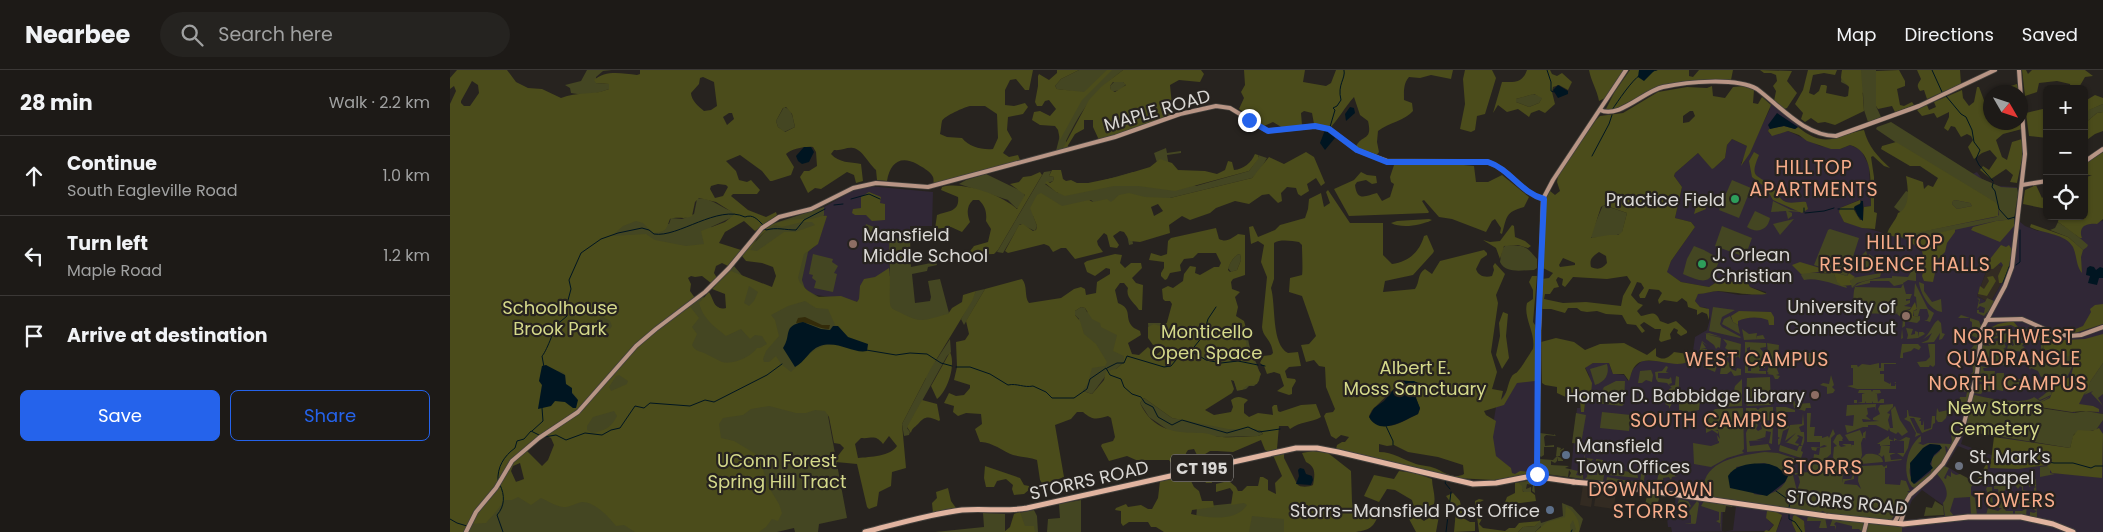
<!DOCTYPE html>
<meta charset="utf-8">
<style>
body{margin:0;font-family:Poppins,sans-serif;background:#252320;color:#f1f3f6}
.controls{position:absolute;right:15px;top:15px;display:grid;overflow:hidden;border-radius:8px;box-shadow:0 1px 4px #0004}
.controls button{width:45px;height:45px;display:grid;place-items:center;padding:0;border:0;border-bottom:1px solid #3b3836;background:#1d1a17;color:#f1f3f6;font:25px sans-serif}
.compass{position:absolute;left:1533px;top:15px;width:45px;height:45px;border-radius:50%;background:#1d1a17;box-shadow:0 1px 4px #0004;rotate:129deg}
.stop{position:absolute;width:15px;height:15px;margin:-11px;border:4px solid #2563eb;border-radius:50%;background:#fff}
.stop.end{background:#2563eb;border-color:#fff;box-shadow:0 1px 5px #0008}
.list{margin:0;padding:0;list-style:none}
h2{display:flex;justify-content:space-between;align-items:center;height:65px;margin:0;padding:0 20px;font-size:21px}
h2 small{font-size:16px;font-weight:400;color:#a0a1a1}
.list li{display:grid;grid-template-columns:32px 1fr auto;gap:15px;align-items:center;box-sizing:border-box;height:80px;padding:0 20px;border-top:1px solid #3b3836}
.list b{display:block;font-size:19px;white-space:nowrap}
.list p{margin:0;font-size:16px;white-space:nowrap;color:#a0a1a1}
.list em{font-size:16px;font-style:normal;color:#a0a1a1}
.actions{display:flex;gap:10px;padding:15px 20px}
.actions a{flex:1;padding:11px 0;border:1px solid #2563eb;border-radius:8px;text-align:center;font-size:18px;color:#2563eb}
.actions .main{background:#2563eb;color:#fff}
.icon{flex:none;width:28px;height:28px;fill:none;stroke:currentColor;stroke-width:2;stroke-linecap:round;stroke-linejoin:round}
.map{position:relative;flex:none;width:1653px;height:462px;overflow:hidden}
header{display:flex;align-items:center;gap:30px;box-sizing:border-box;height:70px;padding:0 25px;background:#1d1a17;border-bottom:1px solid #3b3836}
header strong{font-size:24px}
nav{display:flex;gap:28px;margin-inline-start:auto;font-size:18px}
.search{width:350px;height:45px;background:#252320;display:flex;align-items:center;gap:12px;box-sizing:border-box;padding:0 18px;border-radius:28px;color:#a0a1a1;font-size:19px}
main{display:flex}
aside{flex:1;background:#1d1a17}
.map>svg:first-child{display:block}
.built{fill:#332b22}
.education{fill:#302736;fill-rule:evenodd}
.green{fill:#444622;fill-rule:evenodd}
.forest{fill:#4b4c1b;fill-rule:evenodd}
.sand{fill:#332b0a}
.water{fill:#001521}
.lines{fill:none;stroke-linecap:round;stroke-linejoin:round}
.stream{stroke:#001521;stroke-width:1}
.secondary-casing{stroke:#43403c;stroke-width:5.5}
.primary-casing{stroke:#43403c;stroke-width:7}
.secondary{stroke:#b89585;stroke-width:4}
.primary{stroke:#e1b4a0;stroke-width:5}
.route{stroke:#2563eb;stroke-width:6}
.leisure-dot{fill:#2e9e5b;stroke:#27231f;stroke-width:2}
.education-dot{fill:#8d6e63;stroke:#27231f;stroke-width:2}
.service-dot{fill:#5c6f8a;stroke:#27231f;stroke-width:2}
.worship-dot{fill:#6b7280;stroke:#27231f;stroke-width:2}
.labels{text-anchor:middle;dominant-baseline:central;stroke-width:4.5;stroke-linejoin:round;paint-order:stroke}
.shield{fill:#27231f;stroke:#a4a19e;stroke-width:1}
.shield-label{font-size:16px;font-weight:bold;fill:#d9d7d4}
.street-label{font-size:18px;fill:#d9d7d4;stroke:#27231f}
.poi-label{font-size:18px;fill:#d9d7d4;stroke:#27231f;text-anchor:end}
.park-label{font-size:18px;fill:#d4d88a;stroke:#27231f}
.neighbourhood-label{font-size:19px;letter-spacing:1px;fill:#f7ac8a;stroke:#27231f}
.quarter-label{font-size:20px;letter-spacing:1px;fill:#f7ac8a;stroke:#27231f}
</style>
<header>
<strong>Nearbee</strong>
<div class="search"><svg class="icon" aria-label="search" viewBox="0 0 24 24"><circle cx="10" cy="10" r="6"/><path d="M15 15l6 6"/></svg>Search here</div>
<nav><a>Map</a><a>Directions</a><a>Saved</a></nav>
</header>
<main>
<aside>
<h2>28 min<small>Walk · 2.2 km</small></h2>
<ul class="list">
<li><svg class="icon" aria-label="ahead" viewBox="0 0 24 24"><path d="M12 20V5M6 11l6-6 6 6"/></svg><div><b>Continue</b><p>South Eagleville Road</p></div><em>1.0 km</em></li>
<li><svg class="icon" aria-label="left" viewBox="0 0 24 24"><path d="M17 20v-9H6M10 6l-5 5 5 5"/></svg><div><b>Turn left</b><p>Maple Road</p></div><em>1.2 km</em></li>
<li><svg class="icon" aria-label="arrive" viewBox="0 0 24 24"><path d="M6 21V4h12l-3 4 3 4H6"/></svg><div><b>Arrive at destination</b></div></li>
</ul>
<div class="actions"><a class="main">Save</a><a>Share</a></div>
</aside>
<div class="map">
<svg width="1653" height="462" viewBox="0 0 1653 462">
<rect width="100%" height="100%" fill="#27231f"/>
<g class="built">
<path d="M1540,191l16,7 -4,14 -10,18 -6,1 -9,-5z"/>
<path d="M1133,415l11,2 -3,20 -11,-2z"/>
<path d="M1147,417l19,2 -2,20 -20,-3z"/>
</g>
<g class="education">
<path d="M1320,32l30,24 -2,1 -29,2 -1,2 3,4 17,-4 32,15 20,3 10,-4 11,5 8,16 2,40 -7,1 -1,-6 -4,-1 -19,8v5l4,9 43,12 81,-58 9,-4 5,7 16,7 19,1 -3,30 11,9 13,5 6,-1 32,13 5,-20 22,-2v193l-27,-5 -1,4 -99,-17 -15,48 33,12 7,-19 80,13 22,-30v112h-298v-6l-10,-11 -3,8 4,9h-20l6,-14 -4,-5 -9,-2 -1,9 6,5 -6,6 -96,1 -1,-5h-3l-2,-18 2,-6 7,1 1,-12 -101,-13 -4,-8 6,-63h3v-9l1,9 3,3 1,-8 6,-8 -2,-20 -4,-8 8,-4h16l3,9 4,2 8,1 4,6 5,-12 9,-8h45l5,-3 3,-5 -2,-2 2,-14 12,-7 3,-11 -3,-11 -7,-1 -5,-6 2,-7 20,-3 22,4 27,-1v-2l-16,-5 -4,-7 -19,2 -7,-2 -11,7 -28,-5 -15,-10 5,-11 24,-34 -4,-5 -16,-4 7,-31 -8,-11 1,-3 23,-20 14,15h2l11,-10 2,-13 5,-6 15,7v6l-6,11 2,1 27,-55zM1540,191l16,7 -4,14 -10,18 -5,-2 -1,3 -9,-5zM1508,376l33,13 -8,17 -3,-2 -4,10 -30,-18zM1472,420l21,15 1,11 -40,4 8,-20zM1273,434l13,2 -3,24 -11,2z"/>
<path d="M419,116l64,6 -1,34h-22v12l-21,1 1,38 -31,25 -48,-8 -8,-8 -1,-6 5,-27 9,-8 8,-30v-8l30,-17z"/>
<path d="M1086,288l-2,116 -40,5 -3,-42 5,-30 18,-27z"/>
</g>
<g class="green">
<path d="M137,0h25l-9,1 -7,6v6l13,1v5c-12,5 -25,7 -38,4l-1,-5 -5,-3 16,-4z"/>
<path d="M629,0h44c-30,23 -40,37 -57,71l2,6 -12,4 15,-60 -14,-2 -2,-3 6,-7z"/>
<path d="M1392,0h34v36l5,11 -13,5 -4,-12 -1,-17 -22,-11z"/>
<path d="M664,12h9l3,2c-4,5 -9,8 -15,7l-1,-5z"/>
<path d="M1083,24l10,3 -4,6 -10,4 -13,-5v-3z"/>
<path d="M1653,34v8l-6,1 -13,11v-9l4,-5z"/>
<path d="M334,37c9,2 9,13 11,20l-11,5 -6,-5 -2,-6z"/>
<path d="M1441,52l89,56 21,9 16,1 1,5 -4,26 -18,2 -88,19 -10,-4 98,-19 3,-2v-9l-5,-4 -90,-54 -28,-19 1,-2z"/>
<path d="M716,78l1,5 14,-2v2l-14,2 3,17 26,14 53,-15 10,-14 -1,-2 9,3 -7,12 -8,8 -82,20h-6l-35,22 4,24 -4,1 -7,-36 -7,-10 -3,3h-19l-2,-2 -58,15 4,11 -2,5 -15,-7 -17,29 -6,-1 47,-80 7,-1 -2,5 5,1 -1,4 -8,3 13,9 75,-21h27l-6,-19z"/>
<path d="M536,104l37,18 2,4 -6,12h-3l-8,-8 -49,-16 7,-4z"/>
<path d="M0,110l219,44 2,-6 11,1 12,-5 3,-15c13,-3 25,10 37,13l1,4 -24,11 4,17 -49,41 33,14 4,-2 27,18 12,-11 -27,-19 19,-19 12,14 40,14 10,-18 -52,-22 28,-30 52,-17v8l-10,31 -6,6 -6,28 3,9 14,8 40,5 21,-23 10,-3 -1,-37 21,-1 1,29 25,-5 1,3 -9,2 -1,4 -15,3 3,29 15,-2 1,-4 -3,-16 12,-2 9,34 -14,49 15,-23 1,13 -4,4 -40,72 3,4 -1,3 -5,1 -2,-12 24,-46 -100,27 21,113 -28,6 -1,8h-23l-1,-4 -17,4h-327zM114,362l-18,48 -49,3 44,-49z"/>
<path d="M1282,110l19,8 -12,30 -20,-8z"/>
<path d="M1456,121l15,7 -17,17 -10,-8z"/>
<path d="M1505,130l15,3 2,3 -15,3 -5,-5 1,-3z"/>
<path d="M1323,131l18,9 9,1v1l-12,-1 4,2v3l-4,3 -2,-8 -15,1z"/>
<path d="M1153,135l24,8 -5,20c-6,4 -22,4 -30,5l-2,-2z"/>
<path d="M1305,141l15,7c-2,12 -13,16 -23,9z"/>
<path d="M1344,149l-14,16 -7,-11z"/>
<path d="M1608,152c11,7 21,15 30,23l-1,2 -4,3 -15,-13 -18,-7 5,-2z"/>
<path d="M416,154l8,3 -3,10 -8,-1z"/>
<path d="M1272,156l30,12 -7,19 -30,-11z"/>
<path d="M1380,159l29,9 -12,38 -33,-11 14,-35z"/>
<path d="M1056,175c19,1 19,0 31,14v9l-3,2c-12,0 -28,4 -34,-8l2,-13z"/>
<path d="M1244,176l10,4 16,9c-10,24 -12,26 -37,15l4,-15z"/>
<path d="M1416,181l2,6 1,-3 5,4 -4,1v8l2,1h-8l1,-3h-4v-9z"/>
<path d="M363,184l20,5 -1,3 6,4 -4,7 3,1 -4,18 -19,-4 2,-7 -4,-3 1,-3 -4,-1z"/>
<path d="M790,184l1,6 -4,10 -6,2 -3,-4c2,-5 7,-14 12,-14z"/>
<path d="M1466,199v12l-8,-1 -5,3 3,11h6l-2,5h-4v2l4,-1v3l-6,3 7,1 -1,2h-5l1,9 14,-2v4l-3,3 -12,-2v5l-3,2 1,10 -2,1 2,-20 -6,-5 1,-2 -2,2 -45,-1c4,-8 1,-18 4,-26l46,1 2,-4 -9,2 -5,-5h-19v2l-14,3 -3,2c7,-9 27,-10 39,-10v-2l16,1 4,-7z"/>
<path d="M1353,202l31,2 3,7 6,5h3l1,2c-14,-4 -30,-11 -43,-8l-3,-5z"/>
<path d="M1431,203l-1,4 -23,6 -5,5 -2,-7 2,-3z"/>
<path d="M1469,212l5,2v7l8,11 9,-3 1,13c-12,-1 -22,-19 -23,-30z"/>
<path d="M1465,213l13,26 6,4 -4,9 -6,-2h3l2,-4 -2,-7h-7l-2,7h-4l-1,-5 4,-1 -1,-13 -2,-1z"/>
<path d="M535,219l-21,36 -3,-6 15,-28z"/>
<path d="M1527,228l3,1 -1,5 6,-2 2,-4 7,3 -8,15 2,-5 -4,5 -7,-3v-3h2v2l5,1 1,-5 -5,-2 -3,3 2,-9z"/>
<path d="M631,237l4,1 2,4 33,3 7,44 -12,11h-5l-18,24 -9,-3 6,-12v-7l-42,7 32,-60 -4,-4v-4z"/>
<path d="M1263,237l22,3 -13,7 -2,7 2,3 19,10 -1,1 -31,-7z"/>
<path d="M1511,245l18,6 2,5 2,-3 -4,15v-4l-2,4 -7,-3 2,-4v-9l-2,-1v-3h-12z"/>
<path d="M1280,246l3,6 5,3 2,9 -18,-10 2,-5z"/>
<path d="M1488,250l3,3 1,10 3,1 -3,5 -3,1 1,-7 -6,9 -13,1 7,-3 4,-7 -13,9c12,-7 12,-17 19,-22z"/>
<path d="M698,253h24l60,18 16,-4c1,18 15,31 11,44l-5,5h-5l-3,3 -9,2 -7,-23 -32,51c15,4 31,10 47,10 6,0 13,-1 18,5l-5,2 -37,1 -50,-5 -22,-15 -9,-14 4,-5 28,20 20,3 -22,-85h-21z"/>
<path d="M1456,258l7,1 -2,6 4,-1v-3l3,1 1,5v-5h4l2,2 -7,4 -11,1 1,-4z"/>
<path d="M1292,259l7,5 8,-1 -1,6 1,-3 6,-1 2,4 -21,1z"/>
<path d="M1547,260v5l-4,-1 -1,4 7,-3 1,3 -10,1 -1,-2 -2,2 2,-1v4l6,-1v4l1,-4 7,-1 -3,-5 7,-2v4h-1h1l1,7h4v2l2,-1 -2,-5 4,-1 -1,-3 2,2 4,1 1,-3 7,4 -13,-1v2l2,-1 -1,2 1,1h6l-2,3 3,1 -3,2 1,3 -7,-1 1,3 -2,-2v3l-3,-1v-3l-2,3 1,-5h-4l1,-4h2l-3,-1 -1,-2 -2,1 2,4 -3,2 4,1 -1,7h-2v2l-4,-2 -2,4 10,2 1,-6 4,1 -4,2 2,2 -2,2 -7,1v-2l-7,-2v3h-2l3,-8 -6,-2 -1,7 2,2 -9,-1 -1,-2 -1,3 2,-18 9,1 -2,-1 -1,-5 -1,4h-4l2,-11z"/>
<path d="M1259,263l12,4 -15,-3 15,4 -1,10 -2,-1 -2,2 -2,-4 -8,-6v-5h-2z"/>
<path d="M1577,264l10,3 8,6 -3,7 2,2 -2,10 11,2 5,-8h16l1,2c-3,12 -9,24 -21,29l-3,8 -11,5 -2,-1c12,-8 11,-8 9,-23l-6,1 -3,-6 -7,-3 -1,2 -2,-5 -12,-4 21,-1 4,-6v-13z"/>
<path d="M1253,267l-1,4 6,5 -6,-4 4,6 -5,1h6v4l-5,1v5l-4,2 -1,-1 3,-2 -2,-2z"/>
<path d="M1273,269l18,5 -1,15 -2,-3 -4,3 -3,-2 2,-5 -3,-2 -2,1 2,4 -3,3 -1,-5 2,-3 -3,-2 2,-4z"/>
<path d="M1295,272l21,1v4l-6,1 5,7 3,-1 -1,-11 12,2 -2,24 2,5 -3,1 4,1 -2,3h-3l-2,-4 -6,-1 2,-1 -2,-1 2,-6 -1,-3 -3,1v4h-5l-1,3h7v3l-21,-1v-8h3v6h3v-5h4v-3h-10v-7l10,-1v-2h-5v-6l-3,1v6h-2z"/>
<path d="M1452,274h16l3,3 -2,3 -5,-2 -3,3 -8,2v5h-3z"/>
<path d="M1478,274h7v21l-2,2 -3,-2 -1,2h-9l-3,-5 9,-1 4,-4z"/>
<path d="M1525,274h3l-2,8 -3,-4 3,7 -1,4 2,2 -1,9 -4,5 -1,-1 2,-2 -2,-23z"/>
<path d="M1357,281l1,2 13,-1 1,12 -10,1 -10,-5 2,-4h5z"/>
<path d="M1264,286l5,4 -4,12 -12,-5 1,-4 5,-2 -1,2 7,5 1,-5 -4,-4z"/>
<path d="M1275,287l4,6 3,1 -1,5 5,2 1,-3 4,1v6l-7,1 -3,-5 -4,3h-7l1,-7 4,1 -2,-4h-2v-5l2,1z"/>
<path d="M1429,293v5h2v-5h15v1h-12v7h-4v3h4v7l6,3 1,-2v4h4l1,-3 -2,-1h2v7h-39l-10,-3 6,-1v-17h-2v-3h6l1,2 4,-3 8,1z"/>
<path d="M1653,293v31l-5,4 5,8 -12,-13 2,-2 -9,4 5,-6 1,-7z"/>
<path d="M1157,294c3,10 -2,18 -12,21l-5,-16z"/>
<path d="M1216,296l2,1 -2,5 3,1h-11v5l11,1 2,-2 1,6 -3,1 1,2 5,-1 1,-9 3,1v12l-8,2v6l2,2 14,-1 2,-6v5l-3,4h14l-1,9 -11,2 -9,-2v-6l-7,-1 -3,6v-3l-4,-2 4,-7v-8l3,-1 -5,-5 -9,-1 -2,-3 -1,-7 7,-1z"/>
<path d="M1531,296l8,2h-6l1,3h11l-1,6 3,-4h7v6l4,-3h7l-1,4 11,-2 -2,3h-9v1h10v4l-10,-2v2h8l2,4 -10,-3 -2,1 2,3 -10,-1v-4l-1,5 -10,-2v3l-10,-1 -2,3 -7,-1 2,-9 1,3 3,-3 3,1 2,-2 -7,-2 -2,2 6,-7 3,-1 -1,-2 -4,1z"/>
<path d="M1201,300l2,5 -1,7 -6,-2 -4,3h-4l2,-12z"/>
<path d="M1381,305l3,10 -2,2 3,3 -2,3 -6,1v-7l-7,-2 3,-2 6,1z"/>
<path d="M1297,306v2l23,-1 1,28 -24,1 1,-4 -2,4z"/>
<path d="M1292,309v27l-20,1 -4,-5 2,-3 1,6 9,-4 -3,-4 -5,1v-3l4,-1v3l4,1 1,-4 2,1 2,-9z"/>
<path d="M1166,311h9l-1,23 -2,2 -26,-3 8,-16z"/>
<path d="M1519,312l2,1 -2,3 2,1 2,-4 -8,26 2,-5 -8,-3 1,-4h6l1,-5 -5,-1 1,-5 4,1z"/>
<path d="M1409,320h12l1,2 1,-2h7l1,3 -6,1h2l1,8 3,-3h3v4h-11l-1,-2v2h-6l-1,-2v2h-11v-3h3v3l5,-1v-8l3,-1h-7z"/>
<path d="M1525,325c15,4 50,10 59,2l6,4 11,-5 -17,11 40,6 12,-2 17,3v6l-7,10 -22,4 -4,14 -105,-17 8,-35z"/>
<path d="M1345,331v3l15,-1 1,5h-5l-1,3 -11,-3 -1,-6z"/>
<path d="M1426,334l-1,7v-4l-8,1 1,6 -2,2 5,4 -9,-1 1,3 16,-1 -6,-1v-2l7,-4 -2,-5 2,-4 13,-1v3l-6,6 3,1 -2,6 2,8h3l-2,-18 4,-4 5,14 8,12 -6,4 -4,-4 -2,2 -6,-3 -1,-3 -1,3 -12,-6h-8v2h-5l-16,6 -2,-8 8,1 1,-11 -8,1 1,-11z"/>
<path d="M1318,337h5v14l-9,-1 -1,2 -7,1 2,2 -2,4 2,2 4,-2 -1,-5 2,2 9,-2 -1,2h2l-1,18 -3,-1 2,-11 -5,-1 -1,8v-2l-9,3h8l-15,1 1,5 18,-2 3,6 -24,2 -1,-19 2,-5 -2,-2v-18h10l2,2 2,-2z"/>
<path d="M1326,337h10l9,3v2h-12l-1,6h-5z"/>
<path d="M1293,338l1,41 -2,2 2,2 -17,5 -16,9 -17,-3 -1,-21 18,3 8,-3v-2l-6,1 5,-1 -1,-6 3,4 -2,-9h-3l3,1v3l-6,-4 -6,3v-12l7,-7 -1,-2 3,-3z"/>
<path d="M1487,338l2,4 9,-2 -2,8 -4,4h-4l-2,-3z"/>
<path d="M1457,340h1l1,6 12,2 -2,3h2v4h2l1,-5v10l7,-2 1,-12h3v7l-2,1 -1,5 -10,4 -8,-15h-4l7,15 4,1 -6,3 1,-4 -6,-11 -6,-3 3,-2z"/>
<path d="M1152,342l29,3 -2,16 -29,-3z"/>
<path d="M1126,343l10,2 -5,29 -9,-1z"/>
<path d="M1353,343l1,12 -5,2 2,5h3c1,13 0,8 -3,19l2,1 -2,6 -22,-7 1,-6 17,6 2,-5h4l-2,-1 2,-8 -5,-2 -1,1 2,1 -4,6 4,1 -1,2 -13,-4h2l9,-9 -11,8 5,-16 12,-1z"/>
<path d="M1357,343h4l-1,14h5l-1,9h8v2l6,-2 1,2 4,-9 2,5 -4,4v16l-9,8h-9l1,-8 5,1 1,-7h-3l-1,3 -4,-1 -1,-3c5,0 12,2 16,-1l-3,-1 -4,2v-5h-13z"/>
<path d="M1328,351h5v4l6,1v2l-6,3 -3,13 -2,1v-6l2,-1 -2,-1z"/>
<path d="M1410,360l3,7v-4l3,-2 -1,10v-3h-2l-2,5 1,12 -3,9 -13,-3 -11,1 -2,-5 1,-10 3,-1 -4,-4 4,-7 3,-1 3,4 -1,2 1,1h-4v4l2,2 5,-1 -4,-2h9l1,3 -1,-2h3v-4h-5l-4,-6z"/>
<path d="M1090,363l14,2v-1l2,2 -10,-1 -2,2 1,9 9,-1v2h-10v8l-3,2 -2,-2z"/>
<path d="M1501,365l5,3 -8,12 -1,-3 -2,-1 1,6 -1,7 -12,14 -18,15 -3,-1c-11,-15 -5,-41 9,-51v6l-3,1 5,2 5,-2 23,1 1,-3zM1480,374l10,1v6l-8,7 -1,14 -16,12c-9,-13 -6,-18 3,-29 4,-5 6,-9 12,-11z"/>
<path d="M1439,366v3l5,2v-3l5,3 7,-4 4,1 -2,10 -5,9 -6,-4h7v-12l-9,-1v1h-5v4l-10,1v-2h-3z"/>
<path d="M1431,376h9l-1,7h7l-6,2 1,5 10,-1 1,1 -17,2 -1,-7 -2,2 -4,-3 2,-1z"/>
<path d="M1107,377l4,1 -1,2 4,-2 -1,13h-5l-1,-4v4l-2,2 -4,-2v4l18,1 -4,2 13,3 -2,4 5,1v-4h2v7l-14,-2 2,-4 -2,-3 -1,7 -29,-4 1,-14 13,1 4,-4 4,2 -1,-2h-4z"/>
<path d="M1315,382l13,1 16,5 -1,17 4,16 3,-9 -2,-8 -3,1v-2l15,-1 1,-2v4l1,-10 18,2 14,-2 -2,19 1,-4h8l2,-4 -2,-3h3v7l-9,2 -1,3 13,1 4,4 -3,-8 1,-13h-10l-2,3v-5l2,-2 10,2 2,2 1,-2 20,-1 2,2 3,-2v3h-2v16l15,1 1,-5 5,1 4,10h-3l3,2 -19,27 -21,-1 -1,-2v2l-26,-3 -1,-2 -13,1 -1,-3 -1,2 -4,-3 -6,2 -21,-3v-2l-1,2 -61,-10 -12,-1 -17,-4c-2,-3 -1,-6 -1,-11 4,-25 40,-29 61,-32zM1314,393l13,4 11,9c-4,14 -20,22 -34,18l-18,-27z"/>
<path d="M1135,384v4l9,1 -2,1 -2,15h7l2,-13 -3,-1v-2l7,1v4l3,1 -3,16 -18,-2 2,-2 2,-13 -2,-2 3,-2 -6,-1z"/>
<path d="M1416,384c7,-1 16,0 17,8l-22,2v-5z"/>
<path d="M1494,396l5,2 -5,10 2,1 1,-4 4,2v-6l1,2 4,2 4,-1 15,8 -4,5v8l4,3 2,17h-6l-1,-18 -16,1 -4,13 4,5h-9l-2,-13c8,-9 2,-20 -6,-29z"/>
<path d="M1598,396l2,1v6l5,1 -15,3v-10z"/>
<path d="M1161,399l26,4 1,5 -30,-3v-4z"/>
<path d="M1209,402l16,1v3h3l-6,1 -1,3 -2,-3 -6,1v4l-6,-1z"/>
<path d="M1195,403l-2,14 -37,-4 1,-6 33,6 1,-9z"/>
<path d="M1586,409l1,38h-2l3,2 -8,-3v-4l4,1 3,-2 -3,-1v-5l-7,-1 -1,12 -11,-1v-4h7l3,-2h-3v-5l-11,-2v2l-4,-1 -1,5v-5l4,-1 -4,-1 2,-2 -3,-4 -1,13 2,3h7v4h-27l2,-7 10,3 4,-3h-3v-5h-4v-6h4l-1,-8h-4v-3l18,-1 -2,4h-4l-2,2 2,5 16,-2v-7l-2,-1 -2,3 -4,-5 9,-1v7l4,1 -3,3 10,-1v-5l2,-1 -3,-2 -4,2v-5z"/>
<path d="M1082,410l2,3 1,10 -3,-2 1,-6 -6,-1 -1,5 5,-2v5l-7,1 -5,-10h-4z"/>
<path d="M1537,417h5l1,20 -5,-1 1,-9 -3,-8z"/>
<path d="M1198,423l12,2 -3,11 -12,-2z"/>
<path d="M1229,429l9,2 3,5 -6,6 1,-5 -9,-1z"/>
<path d="M631,430v32h-34l1,-13 12,-1 -1,-14z"/>
<path d="M1247,431l2,2 -3,20 -1,1 -11,-1h7v-8l-6,-2 2,1z"/>
<path d="M1254,431l32,4h-3l-1,2 -6,-1 -1,6h-4l-1,20 1,-8 -5,-3 3,-1v-8l-18,-6z"/>
<path d="M1485,431l8,5 1,9 -20,1 2,-9 6,1z"/>
<path d="M797,432l68,30h-120l2,-25z"/>
<path d="M1112,433l10,4 11,12 -4,13h-38v-6l-6,6h-17l5,-5 12,-1 5,-6 1,3 22,-7z"/>
<path d="M584,440l3,6 1,16h-24v-18z"/>
<path d="M533,443l22,1v18h-70l49,-5z"/>
<path d="M1358,445l17,2 2,11h-8l2,-7h-14z"/>
<path d="M1383,448l8,3 1,-1 21,2 1,1 -1,7 -2,1 -2,-2h-7v-3l-16,-4 -2,2 2,2v4l-1,-4h-5z"/>
<path d="M1422,453l30,3v6h-36l2,-8z"/>
</g>
<g class="forest">
<path d="M7,0h50l9,12 12,6 14,1 19,9c16,-7 32,-2 48,-9v-5l-13,-1 -2,-3c11,-10 27,-7 43,-5l3,-1v-4h393l-4,20h-4l-9,-11 -6,1 -5,10v15l9,1 11,-3 3,4 -5,7 -15,3 -1,13 5,9 -9,14 6,4 9,-2 2,5 -11,4 -75,20c-1,-2 0,-5 -1,-7 -3,-6 -11,-10 -16,-13 -17,-9 -27,-1 -30,17l-10,-1 -1,-10c-7,-6 -14,-21 -23,-22 -6,-1 -12,3 -19,2l-3,4c8,9 19,8 30,10l2,17 -7,2 -2,-8 -7,-3 -26,17 -6,-1 -7,5 -8,-16 4,-6h5l8,-5 -1,-14 -3,-5c-8,-1 -22,2 -27,7l8,13 -3,8 -19,6h-2l-8,-10 -22,-16 -14,6 10,10 3,9 8,2 4,-2 9,10 -3,4h-24l-2,2 17,14 18,7 10,-5 1,3 -22,16 -11,-10 -19,11 -6,11 22,7 -13,16 -6,-3 -6,3 -2,7 3,5 -6,5 -9,-7 -7,1 -4,-1 -3,2 3,6 -1,7 5,7 -7,6 11,14 -7,9 5,7 -5,11c3,7 10,6 16,10 5,2 9,5 14,7 11,3 29,-5 35,-14h3l7,-4 -5,-8 -7,-1 -5,4 -9,-10 -15,7c-12,-10 -23,-17 -27,-33l10,-11c5,8 5,19 17,16l-1,-14 -13,-5 19,-18 41,16 4,-11 -3,-9 -11,-4 -16,-2 -4,-5c17,-28 33,-38 65,-37 7,1 13,-4 20,-3l-9,28 -14,10 -6,24 2,5 8,8 9,6 24,-1 16,6 2,-3 1,-13 4,-7 11,-2 14,-9c2,11 0,24 1,35 0,7 6,7 11,10 23,12 24,6 47,1l4,-6 10,-6 1,-7 13,-4 -4,10 -42,69 -28,54 4,44 -14,4 -1,14 -12,6 -2,14 -8,3 -2,-2 -10,-43 -21,-2 1,-5 7,-9 -4,-4 -6,-1 -5,-26 -4,-6 -10,-1 -9,3h-10l-27,-7 -18,3 -8,6 -20,3 -4,6 2,14 13,3 25,15 9,30 11,18 3,9 -4,8 -6,-2 -6,8 -7,5h-124l-11,-7 -8,1c-7,-9 -21,-24 -34,-24 -6,1 -14,6 -19,5 -8,-1 -15,-6 -22,-9l-10,7 -13,-8 -6,3h-8c-5,9 -11,15 -18,23l-18,1 -4,8h-14v-428l6,-13 -2,-5 -4,3v-11zM253,7l11,5 3,24 -6,4 -7,1c-5,-4 -13,-11 -13,-18l8,-9 1,-6zM22,11l6,4 1,8 -9,13h-6l-3,-3v-2zM520,36h15l12,8 1,24 -5,11c-11,1 -24,-2 -31,-11l-15,-1 -7,-3c1,-4 1,-9 2,-13 2,-5 23,-14 28,-15zM336,37l6,7 3,13 -10,5 -7,-5 -2,-6 7,-13zM279,43h3l2,6 -7,6 -4,-8zM268,114l8,1 2,2 -5,9 -8,2 -5,-9 1,-3zM249,128l17,4 19,12 -10,8 -24,9 3,13 -18,2 -31,-6 -9,-6 -34,2 11,-10 13,-5 7,2 10,10c14,-1 13,-4 17,-14 8,-3 15,1 22,-3l3,-14zM352,152h10l3,3 -20,7h-11l-27,19 -7,-1 7,-11 12,-11 6,-3 7,2zM299,216l9,6 -4,9 -5,5 -5,-3zM355,231l11,7 12,1 7,16 4,2 9,10 20,8 -1,6c-11,1 -17,-4 -27,-6 -22,-5 -35,14 -49,27l-10,-8 -5,-8 -7,6h-5l-1,-3 3,-8 13,-15 -4,-16 -4,-5 17,-9zM153,247l7,4 2,5 -2,3 -5,-1 -6,-7 1,-3zM92,296h4l6,4 11,2 3,4v8l11,14 -1,10h-3l-8,-6 -10,-1 -4,5 -13,2 4,-23 -3,-4zM169,305l9,6 -1,3 -16,7 -2,-4 7,-11zM164,341l3,5c-5,11 -13,15 -25,17l-5,-3v-4l6,-9zM94,365l7,3 3,7 -6,15 -6,6 -16,-16zM439,366l8,10c-6,10 -27,11 -39,12l-3,-14 6,-6c11,1 14,-4 22,6zM70,393l4,16 -8,3 -5,-11 2,-5z"/>
<path d="M607,0h22l-18,9 -6,7 2,3 27,3 23,-22h5l-30,30 -22,40 -2,-10 -3,-4 -15,-1 -8,-5 2,-8 6,-1 10,5 6,-7 -7,-9 -4,1 -3,5h-5l-2,-4 3,-16v-10l1,-2 10,6 8,-7z"/>
<path d="M673,0h78l3,4 -4,8 -21,-2 -9,5 3,30 -36,13 -38,12 -6,-13v-7h-9v9l-9,5 -8,13 -5,3 27,-50 12,-13zM663,12h10l3,3 -11,7 -4,-2 -1,-4z"/>
<path d="M794,0h61l-2,12 23,4 5,-3 5,-13h117l-2,9 -20,-4 -11,3 -11,-1c-6,7 -5,15 -5,23l8,3 1,8c-7,9 -25,12 -35,20l-1,11 2,10 -3,4 -20,-9c5,-13 17,-5 12,-26l-8,-6 -6,-18c-9,10 -15,21 -23,30l-17,-3 -2,-11 -8,-2 -3,2 1,12 -19,3 -10,-6 -9,4 -25,-17 5,-11 -3,-6 4,-7z"/>
<path d="M1015,0h27l4,8 -11,36 -8,2 -2,14 -4,2 -11,-3 5,-25 -2,-25z"/>
<path d="M1077,0h23l2,4 5,2 5,-3 10,9 -4,8 -9,-5 -6,2 -1,5 3,12 -10,9 -6,-3 -8,3 -2,4 -11,-8 -11,3 -9,-7 -5,8 9,-31c12,0 20,2 25,-12zM1084,24l8,4 -3,5 -10,4 -13,-5v-3z"/>
<path d="M1139,0h36l-20,28 -6,3c-2,-11 -8,-20 -10,-31z"/>
<path d="M1180,0h59v6l4,1 6,-7h34l-2,10 -69,5 -49,25 -7,-1 8,-16z"/>
<path d="M1310,0l32,1 -5,10 10,12 -10,15 -3,1 -10,-8 2,-10 -3,-5 4,-5 -1,-6 -5,-2h-7z"/>
<path d="M1358,0h29l-2,5 -11,-2 -11,2 -4,18 5,2 5,-4 2,-6h4l2,1 -1,7 19,4 3,-1 1,-9 -8,-9 1,-8h19l3,41 -29,14 -10,-3 -7,1 -7,-5 -6,4 -4,-3 2,-6 -8,-9 8,-14z"/>
<path d="M1449,0l6,11v5l-8,3 3,16 4,1 8,-4 2,3 -19,7 -3,-6 -14,3 -2,-3v-35z"/>
<path d="M1467,0h43l1,14 -34,15 -3,-9 -4,1c-4,-6 -2,-7 1,-12z"/>
<path d="M1572,0h4l2,4 4,-4h53l8,6 -8,1 -7,12h-7l-1,-5 -13,-3 -18,2 -2,9 -12,4z"/>
<path d="M1567,14l2,8h-19l4,-4z"/>
<path d="M1262,16l1,10 12,2 8,-11 11,-1 10,4 -1,13 5,1 4,-7 9,8 -21,48 -9,13 6,-20 -15,-7 -5,6 -2,13 -11,10 -2,1 -14,-16 -23,20 -1,3 8,11 -7,31 16,4 4,5 -24,34 -4,11 14,10 28,5 11,-7 7,2 19,-2 4,7 17,7c-18,2 -32,-2 -49,-3 -6,0 -13,3 -20,3l-3,7 5,6 9,2v11l-2,-6 -5,-2 -5,3v-5l-9,-3 -1,-5 -5,-4 -5,4 -13,-2 -5,4 -1,-4 4,-7 -3,-3 -10,-1 -4,9h-5l-1,-3 5,-7 -3,-5 -4,-1 -6,13 7,8 5,2 -6,6 4,5c6,0 14,-8 19,5l8,3 8,-3 11,10v2l-6,3 -4,-3 1,-3 -4,-2 -4,6 1,5 -10,3 -2,-2 2,-11h-6l-11,-7 -4,3 5,6 -3,2 -6,-8 -9,-1 -5,-9 -16,-1 -9,-3 -10,1 -6,-1 -4,-3h-9l-3,5 -14,-4h-10l1,-30 7,-1 4,-5 -10,-5 3,-69 4,-8 5,4 5,-4 -3,-9 1,-6 38,-56 4,-4 23,-3 35,-21 29,-5 20,1zM1240,41h3l2,5 -6,6 -6,1v-7zM1154,135l23,8 -5,19 -4,3h-9l-18,3 10,-31zM1149,182l7,4 1,7c-5,6 -9,7 -16,4 -2,-8 2,-11 8,-15zM1113,188l12,5v2l-15,2 -1,-2zM1177,206l4,6 -8,14 -2,10 -35,-4 -23,1 -19,-4 1,-5h5l4,-6 5,-1 -3,-7 2,-3 5,2 -1,6 3,2 8,-10 34,2z"/>
<path d="M1527,17h2l6,16 3,1 -1,5 3,1v12l10,1 5,7 7,-1 10,-7v7l-19,5 -7,6 6,17 5,3 5,-18 10,-3v20l-5,24 -7,-1 3,-7 -7,-6 -15,10 -11,-9 3,-4 6,4 8,-12 -7,-8 -8,3 -8,6 -6,-12 5,-7 -2,-4 -4,-2 -6,3 -6,-10 -4,-1 -3,5 -4,-3 5,-11v-5l-12,6 -3,-5 -12,3 -5,-6 10,-5 2,5 7,-3 -2,-5 28,-12 1,8 6,8 5,-4z"/>
<path d="M1645,25l8,3v6l-14,6 -5,5 1,-14z"/>
<path d="M1597,38v30l-18,-2 -3,-23z"/>
<path d="M1653,42v19l-8,3 -11,8v-18l13,-11z"/>
<path d="M1334,56l11,3 3,-2c28,23 38,8 66,3 4,16 14,27 26,38l-6,-2 -11,-10 -2,1 3,20v35l3,1 -2,16 -13,-1 -18,-6 -5,-10 1,-4 20,-8 1,3 -6,3 -1,4 6,10h3l1,-13 7,-1c-1,-21 4,-54 -21,-61l-10,4h-9l-24,-8 -8,-6 -11,-4 -16,5 -4,-5 1,-2z"/>
<path d="M1446,72l99,60 4,4 -1,10 -101,21 -10,-2c1,-8 9,-14 11,-22 13,-5 10,-25 8,-37l17,6 1,7 4,-4 5,2 5,-9 -18,-12h-10l-29,-17 1,-3zM1505,130l15,3 2,3 -15,3 -5,-5 1,-3z"/>
<path d="M856,82l8,5 11,26 -4,3 -5,-8 -9,6 2,7 -8,5 -3,-2 -2,-6 -9,-1 -6,6 1,8 -4,2 -9,-9 -7,1 -13,9 -14,-3 -19,7 -6,5 -20,7 -8,-4 -13,9 1,8 -30,9 -10,-1 -6,-9 -4,-1 -7,5 6,9 -2,3 -7,-1 -3,-12 -3,-2 -7,8 1,4 5,7 -28,7 -9,-11h-5l-8,4 -4,-6 -5,-2 -36,9 -3,-2 14,-26 4,-1 10,7 3,-1 1,-4 -7,-18 7,-13 4,-2 21,13 27,-6 4,2 14,-3 4,3 8,-7 10,-2 16,4 25,1 82,-20 17,-21 15,7zM708,134l5,7 -9,5 -3,-9z"/>
<path d="M1304,82l5,3c-11,26 0,18 14,33 5,5 6,11 13,14 7,2 13,-1 20,0l2,7 -6,4 -29,-13 -7,-12 -14,-11 -3,-16z"/>
<path d="M1653,82v67l-6,5c-10,-1 -19,2 -15,14h-2c-8,-5 -14,-11 -22,-16l1,-6h25v-38l8,-3h-8v-11z"/>
<path d="M805,84l3,1 1,3 -10,13 -74,20 -37,-5h-24l-49,10 -9,-4 -11,-9 2,-2 3,2 3,-2 1,-4 -5,-1 3,-6h9l2,9 3,2 5,-1 6,3h11l29,-6 33,-10 10,-8 12,4 6,7 27,1 12,3 8,-4 3,-9 4,1 2,8c10,-1 17,-7 21,-16z"/>
<path d="M1004,94l20,2 2,16h12l14,-7 27,22 -5,10c-19,5 -17,10 -22,27l-2,-1 1,-5 -6,-9 -3,2 -6,11 -34,-13 -13,-2 -15,-17 -2,1 7,11 -1,1 -79,3 -15,-27 20,-9 7,-8 6,3 9,1 1,7 -5,1 -6,-4 -9,2 -2,3c2,18 12,10 22,8l5,8 8,-4 4,-13 -3,-2 -1,-5 4,-12z"/>
<path d="M590,102l2,3 -44,75 -4,4 -27,1 7,-9 14,-4 3,-13 -5,-8c1,-9 -1,-15 -7,-21h-6c-7,6 -6,15 -3,22l-8,10 -11,-5 -16,2 2,-14c10,-4 23,-3 21,-18l-17,-7 1,-3c20,-6 60,8 75,22l8,-14 -15,-11 9,-2 4,-5 8,-1z"/>
<path d="M1586,115l6,13 5,-5v16l-24,-5 2,-14z"/>
<path d="M878,120l22,33h33v32l9,9c17,-2 28,-13 32,-28l3,-1 7,16 -1,2 -20,22 -28,6 -2,11 32,-3c5,-7 2,-15 10,-20l7,5 8,-13 44,-11 3,3v2l-6,4 -5,10c2,7 9,9 16,7l2,-6 -1,-4 2,-3 10,11 -9,21 2,8 -7,49 6,20 -5,17 11,2 -2,9c7,-6 6,-16 11,-24 2,-3 4,-2 6,-5 2,-1 14,-21 15,-22 3,-16 -10,-31 -6,-46l6,-4v-9l-4,-8 3,-6h5l-4,46 2,3v56l-18,2 -13,22 -20,6 2,4 10,6 -3,16 3,19 15,12 1,5 3,1 5,-3 10,1 1,2 -37,6 -39,-2 -119,-29 1,-4 5,-3h3l4,-5 -8,-2 -5,4 -5,-3 -7,-20 2,-3 7,-1 2,-3 -9,-22 -1,-20 -6,-1 -5,-6 -8,2 -5,-17 8,-1 7,-8 -14,-40 -13,-4 1,-14 12,-3c1,-5 0,-23 0,-30l-3,-3c-7,-1 -19,-3 -25,1v36l-3,9c5,17 0,57 17,65l10,-1 3,14 -12,1 -4,4 2,7 8,1 1,2 -4,7v6l-3,1 -12,-4 7,-5 -4,-12 -6,-2 -7,2 -3,-8 -4,-3 3,-7 8,-1 2,-2c-2,-15 -10,-15 -11,-26l5,-50 -6,-15 3,-17 -6,-4 -7,3 -2,-17 4,-1 5,11 17,-7 5,-5 25,-7 3,-9 1,-10 12,-6 3,14 6,-4 -4,-11zM953,310l17,3 -4,15 4,11 -2,5c-19,9 -27,18 -47,6l-2,-4 3,-6zM929,374l8,2 7,-1 14,7 30,5 25,8 1,9c-8,5 -18,0 -25,-4 -7,-4 -16,-4 -23,-6 -12,-4 -23,-12 -37,-12z"/>
<path d="M419,122l12,5 -1,6 5,1v16l-13,1 -6,-6h-11l-3,-2 1,-4 8,-1v-11z"/>
<path d="M1251,127l5,12 -12,5 4,-15z"/>
<path d="M979,149l3,1c-10,5 -30,9 -41,3l6,-2z"/>
<path d="M1565,149l-1,7 -14,16 -29,-12 2,-3 23,-6z"/>
<path d="M1581,154l37,13 15,13 -2,7 1,16c-6,-7 -5,-17 -9,-26 -8,-14 -30,-13 -43,-20z"/>
<path d="M1062,155l2,1 1,11 10,4 6,5 -3,2 -10,-3 -14,1 -4,13 -4,-11 -13,-8 7,2 10,-1z"/>
<path d="M766,158l3,11c8,4 13,-1 19,-5l7,1v40l-12,4 -2,3 1,7 8,3 -5,5 3,10 -2,9 8,5 2,7h-10l-1,10 11,3 1,9 14,24 -4,10 -11,2 -4,4h-5l-3,-9 -3,-1 3,9 -2,4 -27,17 9,5 17,-3 2,-5 -2,-7c6,-5 11,-3 17,0l-4,4v9l5,4 9,-4 15,2 -1,-8 2,-2h3l1,6 2,1 21,-7 15,-1 5,13c-10,6 -20,4 -31,12l-2,-3h-9l-2,23 -8,3 -4,-2 -4,-10 -28,12 -16,-1h-7l-8,5 -5,-1 -3,-6 -6,1 -2,3 -2,15 -9,1 -6,-9h-33l-9,-4 -18,5 -8,-15 1,-2 11,-3 2,-4 -4,-19 -3,-2c-11,3 -15,5 -25,-4h-6l-6,7 -16,6 9,52 -21,8 -3,-5 -3,-20c-7,-3 -16,-3 -24,-5 -10,-4 -23,-14 -33,-13l-5,-13 7,-5 -1,-10 -15,-1 -8,3 -5,-4 1,-6 -10,-3 5,-10 7,3 8,-1 6,-7v-3l-16,-5 3,-13 -1,-25 9,-2 4,-6 -3,-13 19,-32 37,-10c6,7 2,18 7,24l32,-5 13,-9 7,-2 4,2 1,6 10,-2 1,-11 13,-8v-5l-4,-1 -11,8 -8,-4 -3,-9 3,-2 28,-7 7,1 -2,8 5,5 6,-5h10l1,5 -10,10 4,5 7,2 -1,25h-3c-4,-7 -14,-12 -11,-22l-4,-5h-4l-5,7 3,13c16,6 5,16 16,25 2,1 4,2 6,3l1,4 -13,8 4,11 7,1 9,-8 8,8 7,-6 -5,-5 -5,1 -5,-7v-11l6,-3 9,3 3,-1 6,-22 -2,-3h-5l-2,-2 -1,-10 6,-3 5,2 10,-7 1,-7 6,-8 6,1 -1,6 5,2 14,-8h5l2,-4 -5,-10h-18l-5,5 -9,1 -4,6 1,6 -11,2 -3,6 -2,1 -4,-4v-3l3,-5v-6l-15,-2 2,-7 10,3 6,-2 1,-13 3,-3zM790,184l1,6 -4,10 -7,2 -2,-2c1,-6 7,-16 12,-16zM631,237l4,1 7,11 8,4 1,4 16,8 -4,16 11,5v6l-8,7 -10,2 -2,9 -12,14 -9,-3 5,-8 4,-15 13,-2 2,-4 -11,-18 -12,-10 -4,-13 -5,-6v-4zM694,328l28,20 56,11h25l8,2 2,3 -5,2c-12,0 -24,2 -36,1 -7,0 -13,-4 -19,-4 -28,0 -50,-2 -63,-30z"/>
<path d="M1505,159v3l-8,11 -2,9 -7,7 -5,23 -9,-1 -2,-5 3,-11 -3,-14 -14,-11z"/>
<path d="M1551,175l5,2 3,-2 3,5 -4,21 -6,12h-3l-1,-7 5,-11 -2,-3 -8,7 -7,-1 4,-9z"/>
<path d="M1350,192l47,14 2,-3 6,4 -5,4 2,4 -10,1 -5,-4 -3,-8 -16,-2 -17,2 -9,-9z"/>
<path d="M1543,206l3,5 -9,15 -9,-2 2,-8 4,3 5,-8 -2,-4z"/>
<path d="M1465,232l2,7 -4,2v5l6,1 -13,1 -1,-9 5,1z"/>
<path d="M1653,234v20l-31,10 1,-4 10,-4 8,-14 -1,-3 5,-4z"/>
<path d="M1289,241l32,1 3,5v8h-5l-1,-5c-10,-4 -22,-3 -30,1v4l-5,-3 -2,-6z"/>
<path d="M1053,242l5,2 -2,22 3,22 -7,11 -6,-14 4,-19 -1,-13z"/>
<path d="M1563,251l5,6 46,13 21,-1 18,-5v29l-13,19 -1,8 -5,4 -5,10 14,2 6,3v3l-15,-1 -12,1 -39,-6 17,-8 4,-11 17,-11 5,-20h-16l-12,-6 -5,1 1,-9 -33,-17 -21,3 8,-4z"/>
<path d="M1106,268l18,4 11,8 15,-6 24,-1 23,12 9,-7v8c8,5 12,2 18,-4l14,2 6,-3 1,2c-10,24 -43,-1 -58,11 -5,4 -6,11 -8,17l-5,-7h-11l-4,-11h-16l-8,5 7,15 -1,12 -6,8 -1,9h-3l-1,-13 -12,-1 -11,-5v-6l-12,-2 -3,-2 -1,-41z"/>
<path d="M500,282c6,13 -2,38 -13,47l-6,-13z"/>
<path d="M472,330l15,4 3,16 -1,1c-11,-5 -14,-5 -21,3 -4,4 -6,4 -7,9l-4,-6z"/>
<path d="M1649,358l4,6 -1,44 -50,-5 -5,-8 -29,4 -28,-1 4,-31 76,11 3,-12 5,-6 14,1z"/>
<path d="M863,381l15,2 23,18 1,31 4,13 6,3 14,-5 2,3c-5,12 -9,14 -22,16h-72v-13l-32,-3 -3,16h-85l-8,-5h-5l-3,-5h-19l-6,4 -2,-3v-12l-6,-1 1,-2 10,-4 2,3 13,-2 7,4h4l6,-11 2,-17 47,-10 4,3 1,9h-6l-3,-5h-11l-1,3 3,6 5,4 3,10h11l1,6 -22,3 -1,4c17,4 45,8 56,-9l-3,-2 -13,2 2,-13 -3,-4 -14,4v-8l8,-2 2,-9 -7,-2v-3l14,-2 -4,15 7,6 2,4h4l5,-5h11l2,-9h3l5,3v10l8,4 -1,-11 7,-7 -9,-21 11,-2v5l13,26c3,4 12,3 16,1 2,-11 3,-18 -7,-23l-4,-9z"/>
<path d="M1538,391l-1,20 -6,2 -5,-1z"/>
<path d="M535,396l35,12 4,7 5,1 1,3 -6,5 -10,1 -2,-6 1,-4 -7,-6 -9,2 -3,6h-8l-2,-9z"/>
<path d="M949,401l16,2 17,6c0,8 4,17 2,25l-12,6 -1,9 3,2 10,-7 5,2 -3,16h-20l-8,-15 7,-6 -3,-11 -17,-10 -8,-1 -8,13 -15,-6 10,-21 20,4z"/>
<path d="M1065,413h4l3,3 1,6h8l4,3 1,6 -32,4 3,-8 8,-4z"/>
<path d="M498,418l3,13 5,7 -23,5 -1,-10 5,-5 -1,-6z"/>
<path d="M1003,423l7,8 3,17 7,4h5v9l-21,1 2,-22 -10,-14z"/>
<path d="M1029,429l5,1 -6,3 5,14 -4,7 4,4 22,3 4,-3h6l4,-5 21,-2 -5,5 -12,1 -5,5h-39l-4,-31z"/>
<path d="M1116,436c9,6 15,16 13,26h-5l2,-3 -3,-9 -3,5 1,7h-36l12,-10 18,-5z"/>
<path d="M1317,441h7l8,4 -6,17h-12l2,-2 3,1 5,-6 -8,-7z"/>
<path d="M570,442l5,14h9l1,6h-31l6,-5 4,-13z"/>
<path d="M1345,445l9,6 1,11h-9l-4,-9 1,-7z"/>
</g>
<path class="sand" d="M355,247l17,8h8l-1,4c-12,0 -21,-9 -33,-6l2,-5z"/>
<g class="water">
<path d="M1189,0h15v1l-10,10 -6,-4z"/>
<path d="M1108,15l10,6v3l-10,4 -5,-8z"/>
<path d="M900,37l4,1 1,5 -9,8 -1,-7z"/>
<path d="M1327,43l21,14 -3,2 -11,-3 -14,3 -2,-4z"/>
<path d="M875,60l10,8 -10,12 -5,-7z"/>
<path d="M354,77h7l3,5 -5,10 -7,2 -4,-3 -2,-5z"/>
<path d="M1411,131h2v20l-5,-5 -4,-9 6,-3z"/>
<path d="M1640,196l4,1 2,3 4,-3 3,1v10h-4l-2,7 -9,-2 2,-7 -4,-1 1,-7z"/>
<path d="M353,252l18,7 9,1 3,-4h5l10,11 20,7 -1,7c-14,3 -29,-11 -47,-5 -11,4 -15,16 -25,21l-12,-19c9,-13 -1,-22 20,-26z"/>
<path d="M96,295l19,10 1,9 6,4v5l6,7 -2,8h-3l-8,-6 -10,-1 -4,5 -13,3 4,-24 -3,-4 3,-15z"/>
<path d="M951,311h13l6,3 -4,14 4,10 -2,6c-14,6 -38,23 -49,3l5,-9 10,-7z"/>
<path d="M1480,374l10,1 2,3 -8,7 -4,9 3,4 -19,16 -3,-3 -1,-18 13,-15z"/>
<path d="M1319,394l8,3 11,9 -3,6 -18,14 -37,-8 -2,-12c8,-13 27,-13 41,-12z"/>
<path d="M850,398l4,1 2,5 6,2 1,4 -2,5 -15,-1 3,-8 -1,-6z"/>
</g>
<g class="lines">
<g class="stream">
<path d="M1097,0l4,12v9l3,1"/>
<path d="M1482,0l10,22"/>
<path d="M1203,1l4,-1"/>
<path d="M1496,26l15,18 5,3 6,13 2,12 6,8 -4,9 3,6 14,16"/>
<path d="M1162,40c6,-9 20,-30 28,-35"/>
<path d="M880,57l5,-17 -2,-2 4,-2 4,-6c-4,-16 5,-21 3,-30"/>
<path d="M1142,86l17,-32 3,-9"/>
<path d="M1543,113l-1,4 3,4 4,18 9,10 7,-2v7"/>
<path d="M401,129l18,-5 11,5"/>
<path d="M384,135l9,-1"/>
<path d="M1388,139h17"/>
<path d="M1354,142v-4"/>
<path d="M1355,143l19,-2 10,-3"/>
<path d="M313,158l3,2c11,-3 19,0 30,0l8,-10 21,-11"/>
<path d="M1566,195l4,-3v-32"/>
<path d="M1553,213l6,-16"/>
<path d="M416,280l30,5 14,-2 17,1 14,9 11,3"/>
<path d="M741,281l15,9 15,3 17,-2 20,4"/>
<path d="M811,295l4,1"/>
<path d="M94,297l-2,-11c3,-2 14,-28 13,-33l5,-1 7,-6v-12l4,-15 -2,-9 12,-27 20,-14 17,-6 24,-5 7,2 5,4c24,4 64,-30 91,-17 8,-3 12,2 18,8"/>
<path d="M506,297h14l20,7 18,11c9,-2 16,3 25,1l13,6 6,6h22l13,-9 3,-10 16,-11 4,7 11,4 3,8 8,7 9,3 4,6 8,4 5,10 14,8 10,-5 45,13 21,-6 11,5 21,-3"/>
<path d="M657,298l10,-5h7l3,-7 37,11 7,-1 10,-12 9,-2 13,-16 5,-17 8,-12"/>
<path d="M936,356l7,15v4"/>
<path d="M82,361l11,-10 -1,-13"/>
<path d="M94,367l12,-2 10,5 19,-7 17,2 9,-5 9,-2 15,-22 9,2 6,-5 40,3 15,-6 9,2 53,-27 15,-11"/>
<path d="M1544,389l30,4 6,-4 24,4h19l18,5 4,-2h8"/>
<path d="M48,411c-1,-14 6,-25 17,-33l2,-7 7,-2 7,-8 8,4"/>
<path d="M996,411l-1,2 5,6"/>
<path d="M50,415c5,10 5,21 -3,30l6,17"/>
<path d="M1326,421l14,10 -1,7"/>
<path d="M1339,442v7l6,3 7,10"/>
<path d="M0,449l7,4 10,3"/>
<path d="M996,462l5,-40"/>
<path d="M1121,462l1,-2"/>
</g>
<g class="secondary-casing">
<g id="secondary">
<path d="M1150,40c19,9 44,-19 63,-23 24,-5 72,-10 94,2 24,18 48,47 79,47l83,-30 76,-36"/>
<path d="M1634,92l19,-13"/>
<path d="M1572,115l25,-4"/>
<path d="M1536,250l36,-1 34,15 14,2 11,-1 22,-8"/>
<path d="M1087,409l2,-148 4,-132 10,-19 73,-110"/>
<path d="M1444,453l16,-28 21,-18 12,-13 19,-33 15,-58 5,-44 23,-43 7,-19 13,-113 -6,-84"/>
<path d="M1450,454l6,-18"/>
<path d="M16,462l10,-20 20,-24 16,-27 27,-23 39,-26 58,-66 20,-17 49,-37 24,-24 33,-40 17,-11 32,-8 42,-21 23,-5 52,4 187,-50 65,-23 36,-8 14,2 38,23 47,-5 14,3 28,21 30,11 101,1c22,7 33,31 55,37"/>
<path d="M1414,462l3,-12"/>
</g>
</g>
<g class="primary-casing">
<g id="primary">
<path d="M1123,412l35,3 218,31 77,8 65,-7h53l32,7 20,8"/>
<path d="M415,462c32,-8 65,-18 97,-22 22,-2 44,2 65,-2l269,-60h21l21,4 135,32 23,-1 36,-7 42,6"/>
</g>
</g>
<use href="#secondary" class="secondary"/>
<use href="#primary" class="primary"/>
</g>
<g class="lines">
<path class="route" d="M799,50l19,11 47,-5 14,3 28,21 30,12h101c22,7 33,31 56,37l-6,132 -1,143"/>
</g>
<g class="leisure-dot">
<circle cx="1285" cy="129" r="5"/>
<circle cx="1252" cy="194" r="5"/>
</g>
<g class="education-dot">
<circle cx="403" cy="174" r="5"/>
<circle cx="1456" cy="246" r="5"/>
<circle cx="1365" cy="325" r="5"/>
</g>
<g class="service-dot">
<circle cx="1116" cy="385" r="5"/>
<circle cx="1100" cy="440" r="5"/>
</g>
<circle class="worship-dot" cx="1509" cy="396" r="5"/>
<g class="labels">
<rect class="shield" x="721" y="384.5" width="62" height="27" rx="4"/>
<g class="shield-label">
<text x="752" y="398">CT 195</text>
</g>
<g class="street-label">
<text transform="translate(707 40) rotate(-16)">MAPLE ROAD</text>
<text transform="translate(639 410) rotate(-13)">STORRS ROAD</text>
<text transform="translate(1397 432) rotate(6)">STORRS ROAD</text>
</g>
<g class="poi-label">
<text x="1275" y="129">Practice Field</text>
<text x="413" y="164" text-anchor="start">Mansfield<tspan x="413" dy="21">Middle School</tspan></text>
<text x="1262" y="184" text-anchor="start">J. Orlean<tspan x="1262" dy="21">Christian</tspan></text>
<text x="1446" y="236">University of<tspan x="1446" dy="21">Connecticut</tspan></text>
<text x="1355" y="325">Homer D. Babbidge Library</text>
<text x="1126" y="375" text-anchor="start">Mansfield<tspan x="1126" dy="21">Town Offices</tspan></text>
<text x="1519" y="386" text-anchor="start">St. Mark's<tspan x="1519" dy="21">Chapel</tspan></text>
<text x="1090" y="440">Storrs–Mansfield Post Office</text>
</g>
<g class="park-label">
<text x="110" y="237">Schoolhouse<tspan x="110" dy="21">Brook Park</tspan></text>
<text x="757" y="261">Monticello<tspan x="757" dy="21">Open Space</tspan></text>
<text x="965" y="297">Albert E.<tspan x="965" dy="21">Moss Sanctuary</tspan></text>
<text x="1545" y="337">New Storrs<tspan x="1545" dy="21">Cemetery</tspan></text>
<text x="327" y="390">UConn Forest<tspan x="327" dy="21">Spring Hill Tract</tspan></text>
</g>
<g class="neighbourhood-label">
<text x="1364" y="97">HILLTOP<tspan x="1364" dy="22">APARTMENTS</tspan></text>
<text x="1455" y="172">HILLTOP<tspan x="1455" dy="22">RESIDENCE HALLS</tspan></text>
<text x="1564" y="266">NORTHWEST<tspan x="1564" dy="22">QUADRANGLE</tspan></text>
<text x="1307" y="289">WEST CAMPUS</text>
<text x="1558" y="313">NORTH CAMPUS</text>
<text x="1259" y="350">SOUTH CAMPUS</text>
<text x="1201" y="419">DOWNTOWN<tspan x="1201" dy="22">STORRS</tspan></text>
<text x="1565" y="430">TOWERS</text>
</g>
<g class="quarter-label">
<text x="1373" y="397">STORRS</text>
</g>
</g>
</svg>
<div class="controls">
<button>+</button>
<button>−</button>
<button><svg class="icon" aria-label="locate" viewBox="0 0 24 24"><circle cx="12" cy="12" r="6"/><path d="M12 2v4M12 18v4M2 12h4M18 12h4"/></svg></button>
</div>
<svg class="compass" viewBox="-18 -18 36 36"><path d="M0-13l5 13h-10z" fill="#e53935"/><path d="M0 13l5-13h-10z" fill="#a0a1a1"/></svg>
<div class="stop" style="left:1087px;top:404px"></div>
<div class="stop end" style="left:799px;top:50px"></div>
</div>
</main>
